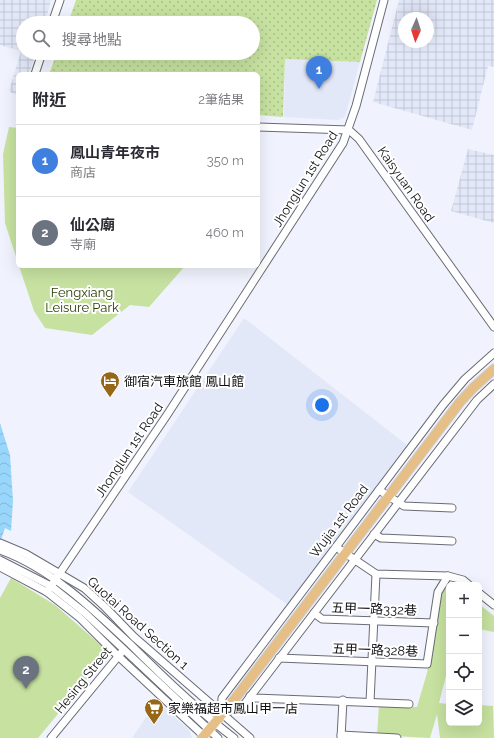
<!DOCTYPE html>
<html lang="zh-TW">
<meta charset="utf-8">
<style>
body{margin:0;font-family:Raleway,"Noto Sans TC",sans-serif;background:#f7f7f7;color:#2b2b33}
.controls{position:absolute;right:12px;bottom:12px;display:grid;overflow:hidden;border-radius:6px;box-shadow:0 4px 16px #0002}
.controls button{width:36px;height:36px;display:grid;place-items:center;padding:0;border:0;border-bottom:1px solid #e1e1e2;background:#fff;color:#2b2b33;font:20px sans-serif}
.compass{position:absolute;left:398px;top:12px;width:36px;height:36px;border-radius:50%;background:#fff;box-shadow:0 4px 16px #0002;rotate:183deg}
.you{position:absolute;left:322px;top:405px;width:14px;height:14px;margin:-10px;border:3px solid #fff;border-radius:50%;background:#1a73e8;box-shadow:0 0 0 6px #1a73e833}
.badge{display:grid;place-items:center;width:26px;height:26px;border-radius:50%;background:#ea580c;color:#fff;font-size:13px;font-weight:700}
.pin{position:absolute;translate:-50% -33px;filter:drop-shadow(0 1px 2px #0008)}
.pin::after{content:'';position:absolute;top:21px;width:14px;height:12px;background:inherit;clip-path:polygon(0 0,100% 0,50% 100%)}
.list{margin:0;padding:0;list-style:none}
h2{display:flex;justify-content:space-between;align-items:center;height:52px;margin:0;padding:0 16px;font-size:17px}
h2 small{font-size:13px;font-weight:400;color:#7c7c81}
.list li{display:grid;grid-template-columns:26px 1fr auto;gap:12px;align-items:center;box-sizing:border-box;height:72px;padding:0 16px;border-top:1px solid #e1e1e2}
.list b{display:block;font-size:15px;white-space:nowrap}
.list p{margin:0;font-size:13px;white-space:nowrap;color:#7c7c81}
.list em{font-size:13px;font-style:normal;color:#7c7c81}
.icon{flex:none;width:22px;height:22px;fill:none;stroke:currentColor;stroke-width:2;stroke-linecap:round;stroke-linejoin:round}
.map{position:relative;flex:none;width:494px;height:738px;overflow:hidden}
.search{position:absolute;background:#fff;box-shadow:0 4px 16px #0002;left:16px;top:16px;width:244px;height:44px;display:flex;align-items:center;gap:10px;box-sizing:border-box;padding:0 14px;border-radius:22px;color:#7c7c81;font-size:15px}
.panel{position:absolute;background:#fff;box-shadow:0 4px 16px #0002;left:16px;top:72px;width:244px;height:196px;border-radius:6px}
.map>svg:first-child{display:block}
.built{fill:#e3e8f9}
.industrial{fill:url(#industrial-grid);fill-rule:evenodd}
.grass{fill:url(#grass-dots)}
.park{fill:#c6e1a0}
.water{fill:url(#water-waves)}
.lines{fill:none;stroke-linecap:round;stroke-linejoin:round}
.minor-casing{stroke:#696c74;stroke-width:9}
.major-casing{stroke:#cfcfd0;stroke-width:11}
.minor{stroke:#fff;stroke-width:7}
.major{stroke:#e5bf85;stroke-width:9}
.labels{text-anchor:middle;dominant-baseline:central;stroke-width:4;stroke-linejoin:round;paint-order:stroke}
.street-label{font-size:13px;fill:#101014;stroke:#fff}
.park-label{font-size:13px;fill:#2c3e08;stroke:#fff}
.poi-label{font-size:13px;fill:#101014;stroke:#fff;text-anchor:start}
</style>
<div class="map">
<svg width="494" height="738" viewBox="0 0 494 738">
<defs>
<pattern id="industrial-grid" width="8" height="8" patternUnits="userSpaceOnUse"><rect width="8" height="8" fill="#e3e8f9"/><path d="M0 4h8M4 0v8" fill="none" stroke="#c2c6d5"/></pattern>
<pattern id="grass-dots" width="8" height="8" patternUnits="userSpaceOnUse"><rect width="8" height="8" fill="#c6e1a0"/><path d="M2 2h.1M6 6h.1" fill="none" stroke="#a9c089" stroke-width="1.8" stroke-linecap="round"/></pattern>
<pattern id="water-waves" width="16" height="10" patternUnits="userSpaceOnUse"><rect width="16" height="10" fill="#99d6fb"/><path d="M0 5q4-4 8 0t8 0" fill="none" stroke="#83b7d6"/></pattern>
</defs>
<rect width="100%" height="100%" fill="#f0f3fd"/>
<g class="built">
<path d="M285,59l75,3 -15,55 -7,3 -54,-3z"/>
<path d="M244,318l163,127 -119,160 -160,-113z"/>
<path d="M157,701l32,29 3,8h-60z"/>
</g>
<g class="industrial">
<path d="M0,0h51l-6,23h-22v30h13l-7,21h-11v22l-9,-5 12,-40 -21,-6z"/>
<path d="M399,0h95v67l-6,-1 -16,64 -99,-28zM404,18h24v24h-24z"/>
<path d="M468,149l26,6v68l-43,-12z"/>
</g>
<path class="grass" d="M76,0h301l-17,62 -75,-3 -2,58 -25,-2v-41h-209l8,-21h196v-30h-185z"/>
<g class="park">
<path d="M9,127l9,1v135l-13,-40 -2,-69z"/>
<path d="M19,266h166l-36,41 -19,-2 -38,30 -47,-7 -11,-17z"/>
<path d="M11,578l44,27 49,43 2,8 -68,82h-38v-140z"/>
<path d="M446,588h3v76l-10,39 10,1v19h30v-18l14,1 1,32h-54l-3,-24 -7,24 -53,-3 2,-30 38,2 10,-34 14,-78z"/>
<path d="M479,604l15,12v16l-15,-3z"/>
</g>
<path class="water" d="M0,423l10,32 3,46 -2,30 -6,-3 -5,15z"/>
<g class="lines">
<g class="minor-casing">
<g id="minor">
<path d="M52,23l8,-23"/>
<path d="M35,74l7,-21"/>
<path d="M258,127l91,3 10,9 135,188"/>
<path d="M379,490l25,16 48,2"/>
<path d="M374,534l7,4 71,3"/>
<path d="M0,543l26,11 58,34 21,19 29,30 116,101"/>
<path d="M336,547l40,27 72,2 15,4 6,5"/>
<path d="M0,550c50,18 92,58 130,94 33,33 67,66 104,94"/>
<path d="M0,560l51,26 34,27 133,125"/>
<path d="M0,567l47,25 33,26 38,38 88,82"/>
<path d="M47,592l120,-177 176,-272 13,-37 28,-106"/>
<path d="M479,593l15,12"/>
<path d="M314,613l8,6 112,4"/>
<path d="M279,658l148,6 11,-72 10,-16"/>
<path d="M250,696l5,2 154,6"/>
<path d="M370,702l6,-128"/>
<path d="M221,714l1,-16 221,-293 22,-26 29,-26"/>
<path d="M222,714l21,-8 234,-306 17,-16"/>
<path d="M341,735l56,3"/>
<path d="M51,738l70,-85"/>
<path d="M341,738l2,-38"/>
</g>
</g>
<g class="major-casing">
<path id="major" d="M202,738l32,-38 226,-298 14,-15 20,-18"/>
</g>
<use href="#minor" class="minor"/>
<use href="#major" class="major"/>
</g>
<defs>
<g id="hotel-pin" transform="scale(1)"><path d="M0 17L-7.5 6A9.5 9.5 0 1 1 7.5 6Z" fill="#966717" stroke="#fff"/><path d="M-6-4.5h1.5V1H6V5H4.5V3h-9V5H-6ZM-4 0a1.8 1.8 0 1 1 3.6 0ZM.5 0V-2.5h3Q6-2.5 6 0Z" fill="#fff"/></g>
<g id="supermarket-pin" transform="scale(1)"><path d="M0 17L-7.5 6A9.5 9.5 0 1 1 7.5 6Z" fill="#966717" stroke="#fff"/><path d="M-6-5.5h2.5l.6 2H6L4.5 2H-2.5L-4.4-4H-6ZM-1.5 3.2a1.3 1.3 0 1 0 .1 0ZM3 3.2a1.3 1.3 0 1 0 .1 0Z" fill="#fff"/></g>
</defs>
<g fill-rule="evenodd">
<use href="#hotel-pin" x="110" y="381"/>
<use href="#supermarket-pin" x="154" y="708"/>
</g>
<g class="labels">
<g class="street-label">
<text transform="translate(305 179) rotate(-58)">Jhonglun 1st Road</text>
<text transform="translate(406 184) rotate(55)">Kaisyuan Road</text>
<text transform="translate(129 450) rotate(-56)">Jhonglun 1st Road</text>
<text transform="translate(339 521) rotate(-53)">Wujia 1st Road</text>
<text transform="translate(374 609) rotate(2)">五甲一路332巷</text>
<text transform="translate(138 623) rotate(42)">Guotai Road Section 1</text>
<text transform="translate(375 650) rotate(2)">五甲一路328巷</text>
<text transform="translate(83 680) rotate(-51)">Hesing Street</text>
</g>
<g class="park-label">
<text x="82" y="292">Fengxiang<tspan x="82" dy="15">Leisure Park</tspan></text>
</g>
<g class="poi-label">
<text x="124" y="381">御宿汽車旅館 鳳山館</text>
<text x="168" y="708">家樂福超市鳳山甲一店</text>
</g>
</g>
</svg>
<div class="controls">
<button>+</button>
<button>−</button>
<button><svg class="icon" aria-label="locate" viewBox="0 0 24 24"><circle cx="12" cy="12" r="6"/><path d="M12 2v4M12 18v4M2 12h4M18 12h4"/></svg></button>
<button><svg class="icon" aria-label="layers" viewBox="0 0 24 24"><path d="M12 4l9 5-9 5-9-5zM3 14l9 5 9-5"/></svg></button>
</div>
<svg class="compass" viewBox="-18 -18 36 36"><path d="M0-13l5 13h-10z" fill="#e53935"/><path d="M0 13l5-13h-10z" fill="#7c7c81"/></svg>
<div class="you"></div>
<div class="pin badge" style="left:319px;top:89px;background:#3f7fe0">1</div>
<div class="pin badge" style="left:26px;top:689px;background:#6b7280">2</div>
<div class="search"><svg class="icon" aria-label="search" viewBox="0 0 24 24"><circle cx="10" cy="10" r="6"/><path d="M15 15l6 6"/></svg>搜尋地點</div>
<section class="panel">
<h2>附近<small>2筆結果</small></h2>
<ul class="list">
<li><span class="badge" style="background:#3f7fe0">1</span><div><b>鳳山青年夜市</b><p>商店</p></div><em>350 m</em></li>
<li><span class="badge" style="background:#6b7280">2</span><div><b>仙公廟</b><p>寺廟</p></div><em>460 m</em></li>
</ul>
</section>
</div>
